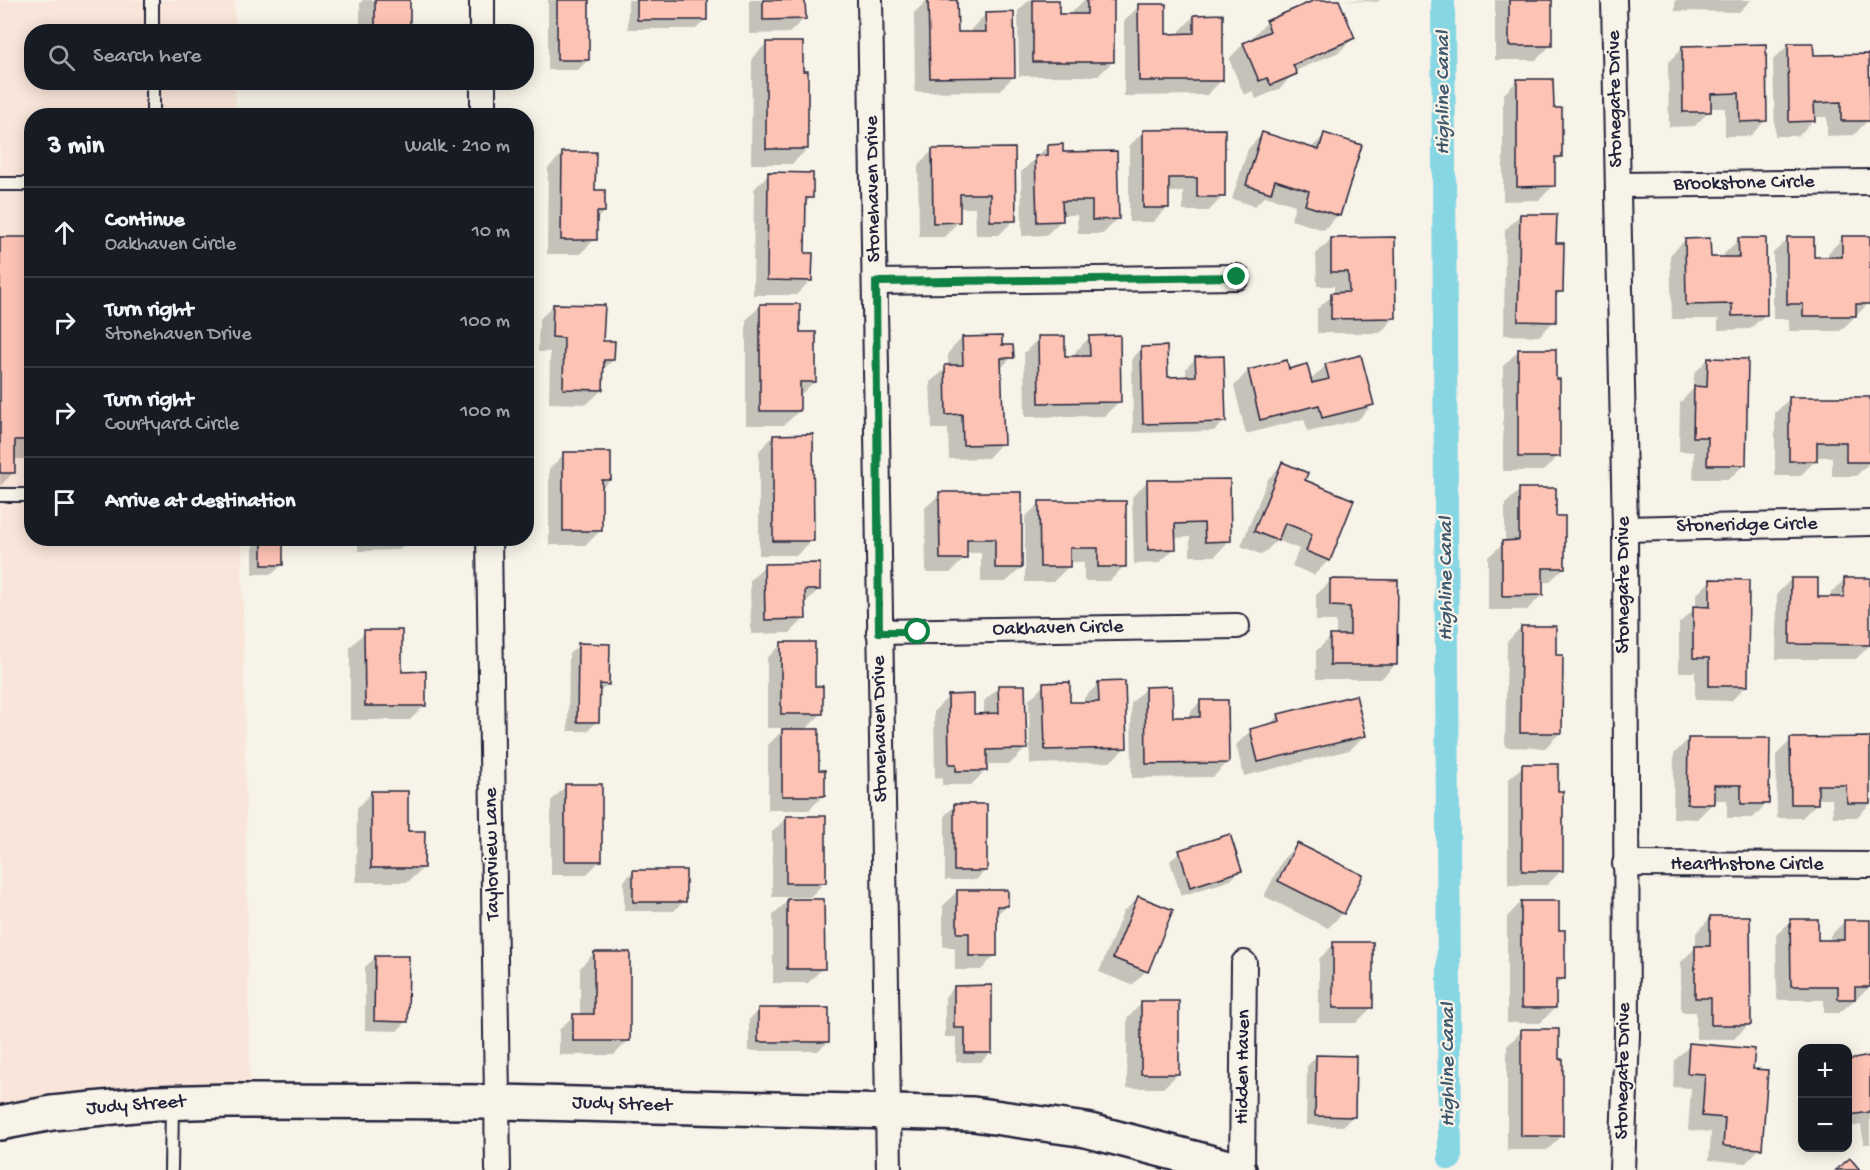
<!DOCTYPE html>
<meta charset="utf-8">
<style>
body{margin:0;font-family:"Gochi Hand",sans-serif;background:#242831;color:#f1f3f6}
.controls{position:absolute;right:18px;bottom:18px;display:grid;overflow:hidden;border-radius:12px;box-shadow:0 3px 15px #0003}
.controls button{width:54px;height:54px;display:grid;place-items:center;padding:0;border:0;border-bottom:2px solid #363941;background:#171b24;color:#f1f3f6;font:30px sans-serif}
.stop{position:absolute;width:18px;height:18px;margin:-14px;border:4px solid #0b8043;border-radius:50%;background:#fff}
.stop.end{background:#0b8043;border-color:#fff;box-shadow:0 2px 6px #0008}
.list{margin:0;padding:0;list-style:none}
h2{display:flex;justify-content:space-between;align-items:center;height:78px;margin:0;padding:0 24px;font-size:26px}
h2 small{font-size:20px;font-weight:400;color:#9ea1a6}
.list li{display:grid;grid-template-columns:39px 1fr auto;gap:18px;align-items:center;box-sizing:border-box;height:90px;padding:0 24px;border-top:2px solid #363941}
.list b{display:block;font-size:22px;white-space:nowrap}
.list p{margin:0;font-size:20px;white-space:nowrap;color:#9ea1a6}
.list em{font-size:20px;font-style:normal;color:#9ea1a6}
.icon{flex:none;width:33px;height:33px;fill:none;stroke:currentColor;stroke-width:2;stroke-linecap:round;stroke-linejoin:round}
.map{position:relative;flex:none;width:1870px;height:1170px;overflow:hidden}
.search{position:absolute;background:#171b24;box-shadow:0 3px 15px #0003;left:24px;top:24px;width:510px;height:66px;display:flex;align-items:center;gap:15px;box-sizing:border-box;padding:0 21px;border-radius:24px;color:#9ea1a6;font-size:22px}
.panel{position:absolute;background:#171b24;box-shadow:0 3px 15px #0003;left:24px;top:108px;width:510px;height:438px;border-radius:24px}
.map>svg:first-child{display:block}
.built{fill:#f9e5d9}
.shadow{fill:#0003}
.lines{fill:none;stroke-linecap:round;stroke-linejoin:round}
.canal{stroke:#87d6e4;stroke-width:24}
.building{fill:#fdc3b5;stroke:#22223b;stroke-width:1.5}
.lane-casing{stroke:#22223b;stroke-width:16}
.street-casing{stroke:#22223b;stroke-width:28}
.secondary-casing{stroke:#22223b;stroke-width:38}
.lane{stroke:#f7f3e8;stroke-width:12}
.street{stroke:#f7f3e8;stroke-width:24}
.secondary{stroke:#f7f3e8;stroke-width:33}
.route{stroke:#0b8043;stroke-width:8}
.labels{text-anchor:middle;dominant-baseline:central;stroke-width:4.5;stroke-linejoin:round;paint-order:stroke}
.street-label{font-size:20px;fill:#22223b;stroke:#f7f3e8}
.water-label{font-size:21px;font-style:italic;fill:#40586e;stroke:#f7f3e8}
</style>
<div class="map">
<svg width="1870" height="1170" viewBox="0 0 1870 1170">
<rect width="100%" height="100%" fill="#f7f3e8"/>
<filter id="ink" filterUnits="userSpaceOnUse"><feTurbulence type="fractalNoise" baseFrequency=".0167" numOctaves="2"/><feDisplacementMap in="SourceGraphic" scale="12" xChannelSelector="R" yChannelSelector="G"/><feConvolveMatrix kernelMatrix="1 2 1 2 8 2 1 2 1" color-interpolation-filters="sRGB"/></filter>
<g filter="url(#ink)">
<path class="built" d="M0,0h234l1,31 -203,1v50l203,1 1,32 -204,1v422l210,1 8,562 -250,22z"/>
<g class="shadow">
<path d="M363,0h46v32h-49v-29z"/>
<path d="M548,0h40v60l-10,10h-30z"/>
<path d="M628,0h77v20l-9,9h-68z"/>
<path d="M749,0h55v19l-15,14 -40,1z"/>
<path d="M927,0h29v34h15v-5l15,-15 28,62 -15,15 -84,1 -1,-79z"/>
<path d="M1029,0h29v16h14v-4l12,-12h28l1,61 -15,15h-79l-1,-65z"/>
<path d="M1319,0h18l17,38 -15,14 -44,19 -14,17 -25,11 -3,-8 -9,4 -15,-36 14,-15 10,-4 -1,-3 15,-15z"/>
<path d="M1343,0h37l-2,2z"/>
<path d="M1495,0h56v45l-15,15h-41z"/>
<path d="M1675,0h76l-12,12 -64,-1z"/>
<path d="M1139,6l26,29h15v-4l14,-15 28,64 -15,15 -83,1v-75z"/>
<path d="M767,43l35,30 5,76 -15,15h-41l1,-106z"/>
<path d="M1788,45l24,11 56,64 -14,15 -27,1v-19h-14v4l-15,15h-23l-2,-76z"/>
<path d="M1764,46l1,75 -15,15h-25v-28h-16v3l-14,15 -26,1 -1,-65 15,-14z"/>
<path d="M1517,81l44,76 -8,7v22l-14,14 -36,1v-106z"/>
<path d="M360,82h38l-4,4h-34z"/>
<path d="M1144,131l79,65 -14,15h-26v-19h-15v15l-15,15h-24v-76z"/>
<path d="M1262,134l48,15 15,-14 13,80 -14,15 -33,-10 4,-15 -30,-9 -10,10 -23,-7 16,-50z"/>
<path d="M1048,146l14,8 55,65 -14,15h-25l-1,-19h-16v6l-15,14 -24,1 -1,-64z"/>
<path d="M1014,149v71l-15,15h-23l-1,-27h-17v14l-14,15h-25l-1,-72 15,-15z"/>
<path d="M563,153l31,38 10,21 -9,8v19l-15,15h-33l1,-86z"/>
<path d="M769,174l42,23 -6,7 -1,51 7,25 -15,15h-43l1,-106z"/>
<path d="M1520,215l35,30 6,46 -7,8v22l-15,15 -35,-1 1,-105z"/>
<path d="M1843,238l26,65 -29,28h-51v-12h-16v-66l15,-14 25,20h15v-6z"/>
<path d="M0,239h32v220h-18v13l-14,14z"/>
<path d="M1331,239l63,79 -14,15h-63v-24l17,-15v-8h-17l-1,-32z"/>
<path d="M1739,239l26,76 -15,14 -32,1v-11h-46l-2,-64 15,-15 24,19 15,-1v-4z"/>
<path d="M553,305l49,37 11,18 -10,10 -1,20 -15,14 -38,-1 1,-51h-12l1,-32z"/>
<path d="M760,306l39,27 16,48 -16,15v15l-15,14h-38v-105z"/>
<path d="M1090,337l29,65 -15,14 -79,1 -1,-64 15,-15 25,20h11v-6z"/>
<path d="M962,338l39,9 11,10 -12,12 2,74 -14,15 -39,1 -1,-30h-16l-2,-47 18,-15v-14z"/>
<path d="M1142,349l24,29h20v-10l10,-10 28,64 -10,9 -81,2 -1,-75z"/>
<path d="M1518,351l40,105 -15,15h-40v-105z"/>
<path d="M1708,359l36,106 -15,14h-36l1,-27 -15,-1 1,-48 13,-14 1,-15z"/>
<path d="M1326,365l46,40 -14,15 -50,12 -4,-13 -58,15 -12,-48 14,-15 40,-1 22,11z"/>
<path d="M1790,398h80v64l-14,14h-24v-19h-17v4l-15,15h-25v-63z"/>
<path d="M773,436l39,104 -15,15h-38v-104z"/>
<path d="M564,454l46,26 -9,9v41l-15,15h-37v-76z"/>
<path d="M1283,464l20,17 26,79 -15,15 -22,-9 7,-17 -22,-9 -15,15 -21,-9 27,-67z"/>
<path d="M1147,482l82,59 -14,15h-25v-19l-16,1v11l-15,14 -25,1 -2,-67z"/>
<path d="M1520,490l34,28 10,50 -15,14h-7v13l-15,15h-39v-53l17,-15v-38z"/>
<path d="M940,494h80l1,74 -15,14h-25v-29h-16v5l-15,15h-24l-1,-65z"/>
<path d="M1040,503l84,63 -14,15h-26v-19h-16v5l-15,15h-28v-65z"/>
<path d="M253,538h29v27l-10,9h-19z"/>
<path d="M358,538h53l-12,12 -41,1z"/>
<path d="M765,565l54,24 -15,15v15l-14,14 -39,1 -1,-54z"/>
<path d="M1791,579l25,19 14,1v-5l15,-15h25v66l-14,14h-80l1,-65z"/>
<path d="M1331,581l65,83 -15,15h-65v-28l15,-14h5v-16h-20v-26z"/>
<path d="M1710,581l36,105 -15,15 -36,-1v-28h-16v-49l17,-15v-13z"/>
<path d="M1521,627l34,29 5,77 -15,15 -40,-1 2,-105z"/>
<path d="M365,632l60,73 -15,15h-60v-73z"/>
<path d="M782,644l31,43 9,26 -18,18 20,64 -15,15h-41v-65l17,-17h-18v-70z"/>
<path d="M579,645l29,39 -10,10 -1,27 -9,10h-20l1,-77z"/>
<path d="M1099,683l26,65 -15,14 -80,2 -1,-64 15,-15 25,19h15v-6z"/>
<path d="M999,687l26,62 -15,15h-24v6l-15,15h-29v-7h-7l-1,-67 15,-15 24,19h11v-14z"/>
<path d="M1146,688l25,31 15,-1 14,-17 28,61 -15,15 -81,1 -1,-75z"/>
<path d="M1279,715l86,20 -15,15 -106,26 -8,-31 15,-15 17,-4z"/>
<path d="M1870,738v66l-13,13h-24l-1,-18h-15v4l-15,15h-25l-1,-63 15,-15z"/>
<path d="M1688,739l79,64 -14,15h-26v-18h-15v4l-15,15 -24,-1 1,-64z"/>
<path d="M1523,766l34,27 5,77 -15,15h-39v-105z"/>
<path d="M566,786l35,74 -15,15h-35v-74z"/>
<path d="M371,793l36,40 16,35 -15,14h-52l1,-74z"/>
<path d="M955,806l30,65 -9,9h-31v-65z"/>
<path d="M786,818l39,64 -15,15h-38v-65z"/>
<path d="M1229,836l11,34 -9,10 -50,16 -11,-35 9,-9z"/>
<path d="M1298,844l45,69 -15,15 -64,-32 19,-37z"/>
<path d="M633,871l51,30 -10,10h-50v-30z"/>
<path d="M957,891l49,15 -11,10v39l-14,15h-26v-23h-12v-41z"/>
<path d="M1138,898l8,73 -14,14 -33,-13 24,-60z"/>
<path d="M788,900l35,68 -15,15h-35v-68z"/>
<path d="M1521,902l36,29 6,47 -8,9v21l-15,15h-33v-106z"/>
<path d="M1710,918l39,106 -15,15h-38v-27h-15v-50l15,-15v-14z"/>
<path d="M1791,921l25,20h14v-5l15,-15h25v66l-31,26h-15v-13h-47l-1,-65z"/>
<path d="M1334,944l37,64 -15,15h-37v-64z"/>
<path d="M594,953l35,87 -15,15h-55v-25l15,-15h6v-47z"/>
<path d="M375,958l32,63 -10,10 -32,-1v-63z"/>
<path d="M954,987l37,65 -10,10h-25v-25h-11v-40z"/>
<path d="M1142,1003l36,71 -15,14h-36v-70z"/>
<path d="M758,1010l70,32 -10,9h-69v-31z"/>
<path d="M1522,1031l35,29 5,76 -15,14h-40v-104z"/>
<path d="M1690,1045l62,25 8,78 -14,15 -37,-3 2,-28 -23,-2 3,-42 -18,-1 2,-27z"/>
<path d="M1317,1056l36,60 -10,10 -37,-1 1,-59z"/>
<path d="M1870,1058v86h-6l-3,-19 -13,2v-66z"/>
</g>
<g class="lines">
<path class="canal" d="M1443,0l7,1158"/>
</g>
<g class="building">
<rect x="375" y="0" width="35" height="32"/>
<rect x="557" y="0" width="32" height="60"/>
<rect x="637" y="0" width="70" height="20"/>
<path d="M763,0h42l1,19 -43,1z"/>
<path d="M928,0h29l1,32h28l-1,-19 29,-1 1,65 -85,1z"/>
<path d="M1033,0h26v14h28v-14h27v62h-81z"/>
<path d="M1315,0h24l16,38 -62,27 4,9 -26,11 -4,-7 -8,3 -16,-38 27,-12 -4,-10z"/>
<rect x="1509" y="0" width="43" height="46"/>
<path d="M1138,4h28v30l28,-1v-18l29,-1v67h-84z"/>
<path d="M766,42h37v29h5v78h-42z"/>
<path d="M1788,43h25l1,12 55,-1 1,67h-29v-19l-27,1 1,18 -26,1z"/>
<path d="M1766,44l1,77 -27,1 -1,-29 -28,1v18h-28l-1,-66z"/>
<path d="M1517,79h36l1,29h8v49h-7v29l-38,1z"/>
<path d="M1225,129v68h-28v-19h-28v30h-26v-78z"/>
<path d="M1262,132l57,18 5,-17 38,12 -22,71 -35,-11 4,-14 -34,-11 -4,13 -25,-8z"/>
<path d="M1063,144v8l54,-1 2,68 -27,1v-19h-30l1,20 -26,1 -2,-66 13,-1v-10z"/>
<path d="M1015,148l1,73h-26v-27h-30v28l-27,1 -1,-74z"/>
<path d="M562,152h34l-1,38h10v22h-8v28h-36z"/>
<path d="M768,172l45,1v25h-7l-1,55h8l-1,28 -45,-1z"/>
<path d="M1520,214h37l-1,29h8l-1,49h-7v30l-38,-1z"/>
<path d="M1842,236h28v68h-14v12h-53v-12h-16v-67h27v20h28z"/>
<path d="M0,237h32v203h-17v33h-15z"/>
<path d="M1395,237l1,81 -65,1v-26l18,-1 -1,-20h-17v-34z"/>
<path d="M1710,238l1,19h28l-1,-19h28l1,77 -35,1v-12l-46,1 -1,-66z"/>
<path d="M553,304l52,1 -2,36h12l-1,19h-10l-1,30 -40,-1 1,-51 -12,-1z"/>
<path d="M760,304h40v28h16v50h-16v29h-40z"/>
<path d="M1120,335l1,67 -82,1 -1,-67h27v20h25l-1,-20z"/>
<path d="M1002,336v9h11l1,13h-13l3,86 -41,1 -1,-31 -16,1 -1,-50h18l-1,-28z"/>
<path d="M1167,346l1,31 28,-1 -1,-19 29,-1 2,66 -83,2 -2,-77z"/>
<path d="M1518,349h38v30h4v78h-42z"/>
<path d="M1361,355l13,50 -52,13 -3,-13 -59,15 -12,-50 39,-10 2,9 18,-5 5,19 17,-4 -4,-15z"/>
<path d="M1708,358l40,1 -2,106h-39l1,-28h-15l1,-51 13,1z"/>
<path d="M1789,397h81v65h-24v-20h-29v19h-28z"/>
<path d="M813,434l1,107h-41v-106z"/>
<path d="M563,452h48v28h-9v51h-39z"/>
<path d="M1282,462l26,11 -3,7 49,20 -24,61 -24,-10 6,-17 -27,-11 -7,18 -24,-10z"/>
<path d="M1230,479l1,62 -26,1 -1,-19 -29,1 1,25 -28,1 -1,-70z"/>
<path d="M1519,488h37v28h9v52h-22v27l-41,1v-55l17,-1z"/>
<path d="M939,492h83v76h-27v-29h-28v20h-27z"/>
<path d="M1039,501h87v66h-28v-19h-28v19h-30z"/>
<rect x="262" y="538" width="21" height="27"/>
<path d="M820,563v27h-15l1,29 -41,1 -1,-56z"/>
<path d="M1791,578h27v19h26v-19h26v67l-80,-1z"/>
<path d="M1330,579l68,1 -1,85h-67v-30h20v-28l-20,-1z"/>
<path d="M1710,579l39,1 -1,106h-39v-28h-16v-52l17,1z"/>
<path d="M1521,626h35v29h7l-1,78h-42z"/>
<path d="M364,630h38v42l24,-1v35h-61z"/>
<path d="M781,642h34v44h8v28h-42z"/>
<path d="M578,643l32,1 -1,41 -9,-1 -1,38h-22z"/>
<path d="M1125,681l2,67 -82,2 -2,-67 27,-1v20h29l-1,-20z"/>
<path d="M998,685h27l2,64 -40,1v21h-31v-7h-7l-1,-69 26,-1v20l25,-1z"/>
<path d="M1172,686l1,31h27v-17h28l1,63 -83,1 -1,-77z"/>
<path d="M1356,695l10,41 -108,26 -8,-33 30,-8 -2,-7z"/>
<path d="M782,729h37v41h6v26h-43z"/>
<path d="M1870,737v66h-23l-1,-18h-28v19h-27l-1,-66z"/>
<path d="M1688,738h82l-1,66h-28v-19h-27v19h-27z"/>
<path d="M1522,764h36v27h5v80h-41z"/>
<rect x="565" y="784" width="37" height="77"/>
<path d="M371,791h37v40h17l-1,37h-53z"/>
<rect x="954" y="804" width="33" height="67"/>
<rect x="786" y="816" width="40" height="67"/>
<path d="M1230,834l12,37 -52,16 -11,-37z"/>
<path d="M1297,843l66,32 -19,39 -66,-33z"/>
<rect x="633" y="870" width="53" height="32"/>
<path d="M957,890h51v16h-11v50h-28v-23h-12z"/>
<path d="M1138,896l35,14 -25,62 -35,-14z"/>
<path d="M787,899h37l1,70h-38z"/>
<path d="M1521,901h38v29h6v49h-9v29h-35z"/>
<path d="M1710,916h40l1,109h-40v-27h-16v-52h15z"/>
<path d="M1790,919h28v21h26v-20h26v67h-15v12h-17v-13h-47z"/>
<rect x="1333" y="942" width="40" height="66"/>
<path d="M594,952h36v89h-57v-27h21z"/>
<path d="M375,956h34l-1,66 -34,-1z"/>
<path d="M992,985v68h-27v-25h-11v-42z"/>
<rect x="1141" y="1001" width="38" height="73"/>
<rect x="758" y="1008" width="71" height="34"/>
<path d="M1521,1029h38v30h4v77h-42z"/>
<path d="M1689,1043l66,6 -2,20 15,1 -6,79 -39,-3 2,-28 -23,-2 3,-42 -18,-1z"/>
<path d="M1316,1055l40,1 -1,61 -40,-1z"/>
<path d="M1870,1056v56l-20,3 -2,-55z"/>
<path d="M1850,1158l10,12h-24z"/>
</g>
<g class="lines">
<g class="lane-casing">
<g id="lane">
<path d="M152,0v32"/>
<path d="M153,82v34"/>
<path d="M0,184h32"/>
<path d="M0,495h32"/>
<path d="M171,1170l1,-65"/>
</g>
</g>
<g class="street-casing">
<g id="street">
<path d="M482,0v32"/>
<path d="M870,0l19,1170"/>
<path d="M1614,0l11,529 2,505 -5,136"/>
<path d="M483,82v34"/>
<path d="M1618,185l252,-3"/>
<path d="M876,282l361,-5"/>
<path d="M1625,529l245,-6"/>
<path d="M489,538l9,632"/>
<path d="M879,632l358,-6"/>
<path d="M1625,864l245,1"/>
<path d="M1242,1170l2,-207"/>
</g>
</g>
<g class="secondary-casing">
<path id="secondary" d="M0,1123l52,-10 103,-10 75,-2 267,1 476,12 113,16 153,40"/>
</g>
<use href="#lane" class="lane"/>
<use href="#street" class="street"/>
<use href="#secondary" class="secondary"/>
</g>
</g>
<g class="lines" filter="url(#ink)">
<path class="route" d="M918,632h-39l-3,-350 361,-5"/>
</g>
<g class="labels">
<g class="street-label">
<text transform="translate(1616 99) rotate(-91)">Stonegate Drive</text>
<text transform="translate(1744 184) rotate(-1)">Brookstone Circle</text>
<text transform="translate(874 189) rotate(-91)">Stonehaven Drive</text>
<text transform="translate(1747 526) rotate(-1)">Stoneridge Circle</text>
<text transform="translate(1624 585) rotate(-90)">Stonegate Drive</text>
<text transform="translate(1058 629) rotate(-1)">Oakhaven Circle</text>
<text transform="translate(881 729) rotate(-91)">Stonehaven Drive</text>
<text transform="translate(493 854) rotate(-91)">Taylorview Lane</text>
<text x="1747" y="865">Hearthstone Circle</text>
<text transform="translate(1244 1067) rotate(-89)">Hidden Haven</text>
<text transform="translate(1624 1071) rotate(-89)">Stonegate Drive</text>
<text transform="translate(622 1105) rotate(2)">Judy Street</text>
<text transform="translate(136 1106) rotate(-4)">Judy Street</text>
</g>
<g class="water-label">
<text transform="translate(1444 93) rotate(-90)">Highline Canal</text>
<text transform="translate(1447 579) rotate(-90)">Highline Canal</text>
<text transform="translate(1449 1065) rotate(-90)">Highline Canal</text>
</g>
</g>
</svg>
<div class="controls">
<button>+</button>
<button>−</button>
</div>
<div class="stop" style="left:918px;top:632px"></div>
<div class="stop end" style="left:1237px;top:277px"></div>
<div class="search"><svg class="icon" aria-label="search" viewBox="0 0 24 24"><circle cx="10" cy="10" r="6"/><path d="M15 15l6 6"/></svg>Search here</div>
<section class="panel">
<h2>3 min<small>Walk · 210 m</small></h2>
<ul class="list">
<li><svg class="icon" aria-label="ahead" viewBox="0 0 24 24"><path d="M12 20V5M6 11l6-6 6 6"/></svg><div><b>Continue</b><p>Oakhaven Circle</p></div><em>10 m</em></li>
<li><svg class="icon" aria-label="right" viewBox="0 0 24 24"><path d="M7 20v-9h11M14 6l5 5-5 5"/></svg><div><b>Turn right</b><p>Stonehaven Drive</p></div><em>100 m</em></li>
<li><svg class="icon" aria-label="right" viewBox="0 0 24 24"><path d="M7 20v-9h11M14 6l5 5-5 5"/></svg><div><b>Turn right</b><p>Courtyard Circle</p></div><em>100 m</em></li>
<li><svg class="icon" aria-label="arrive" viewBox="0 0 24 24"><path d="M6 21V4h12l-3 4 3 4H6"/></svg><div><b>Arrive at destination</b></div></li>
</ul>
</section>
</div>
